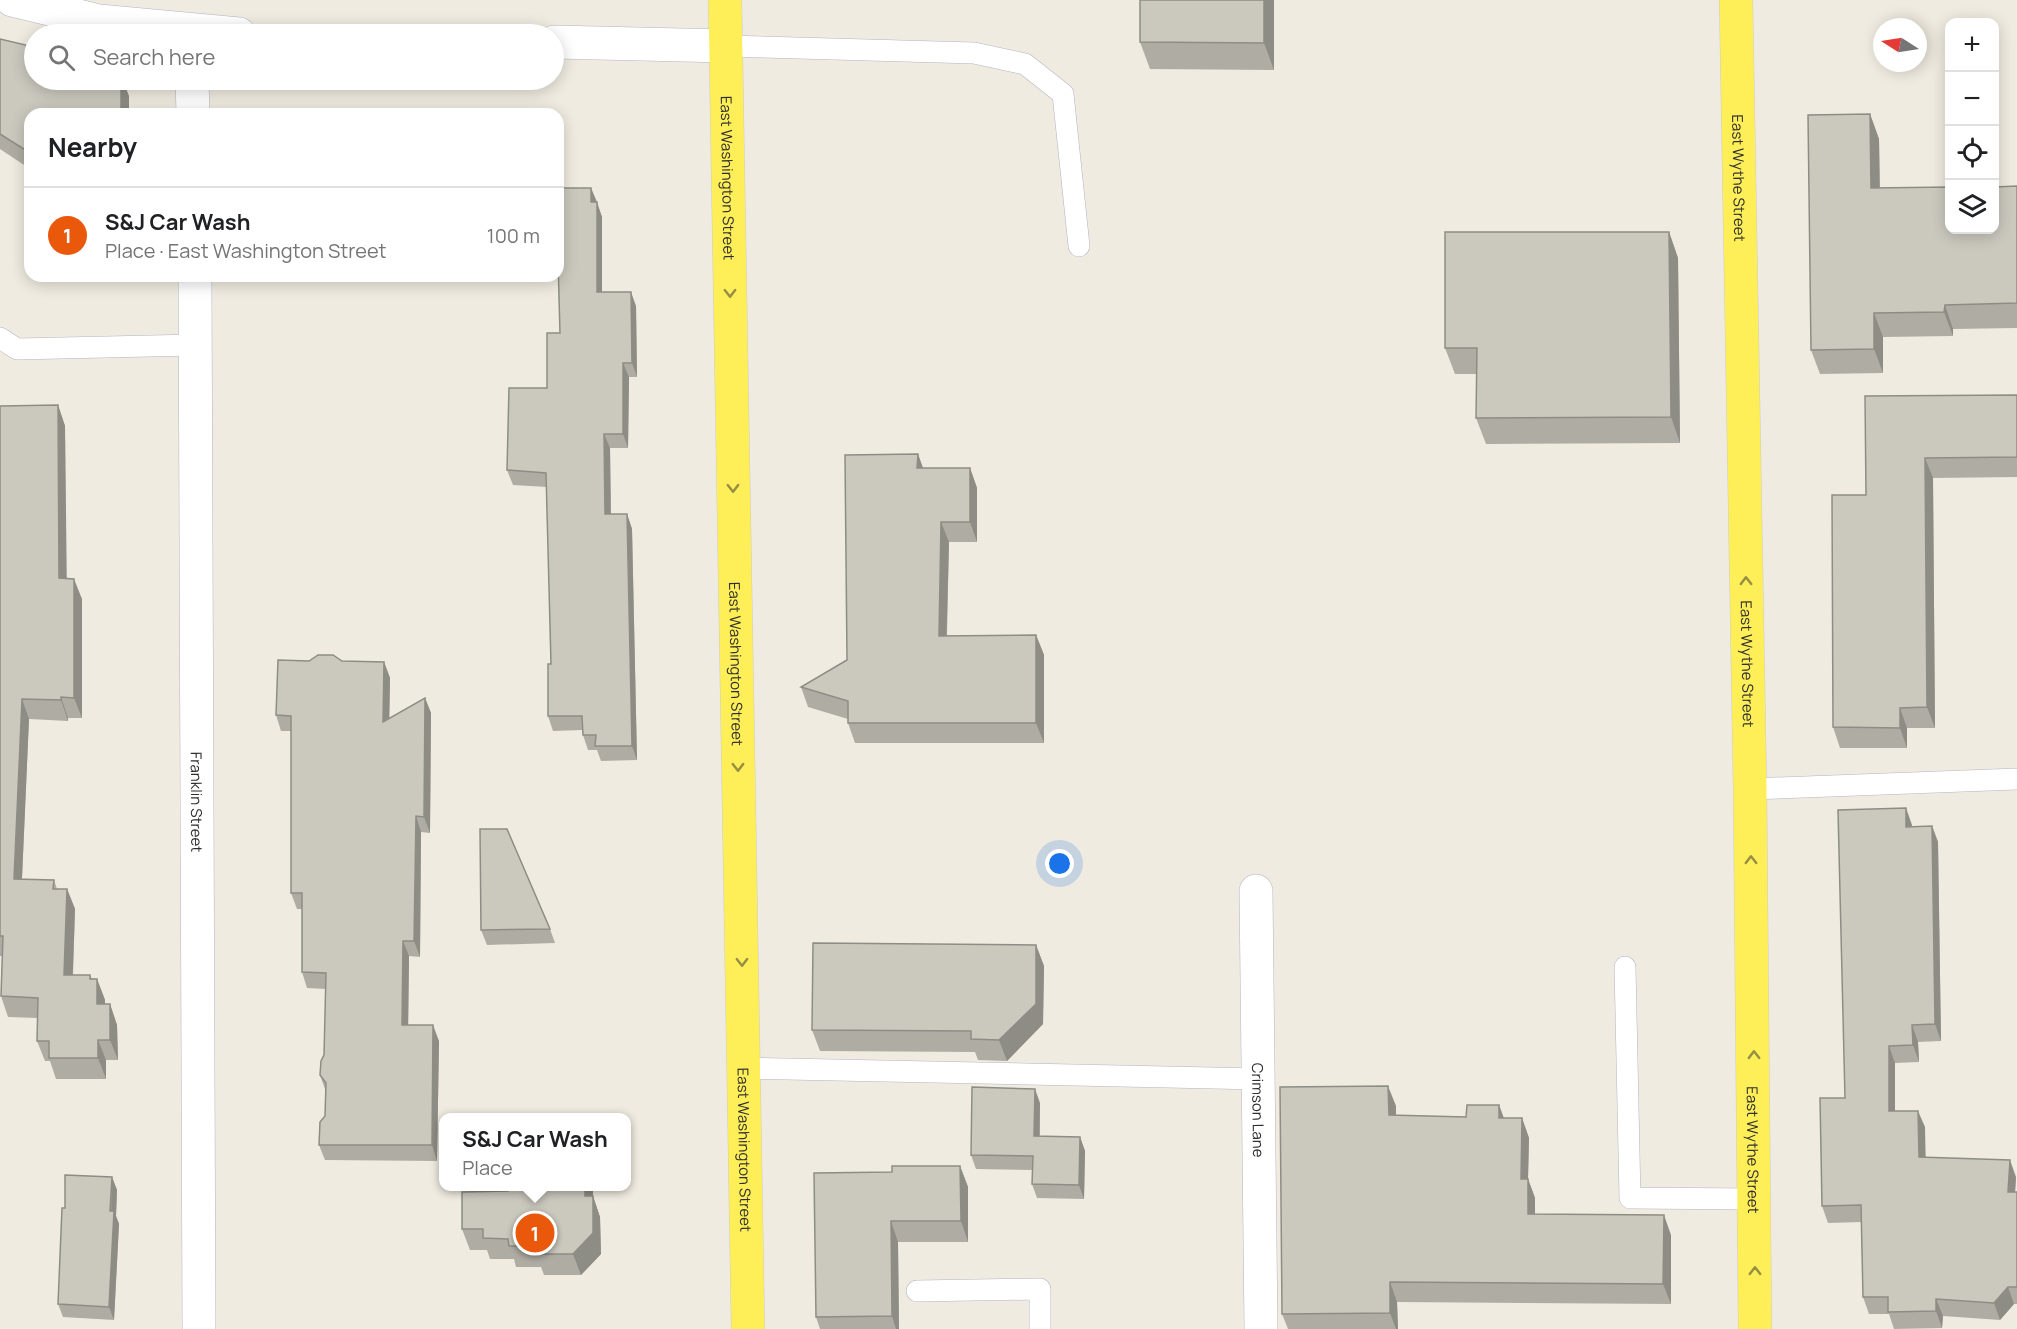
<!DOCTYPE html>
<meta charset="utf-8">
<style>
body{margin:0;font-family:Manrope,sans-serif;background:#f2f2f2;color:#202124}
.controls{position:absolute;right:18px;top:18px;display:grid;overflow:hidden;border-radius:12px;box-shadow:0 3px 15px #0003}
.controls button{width:54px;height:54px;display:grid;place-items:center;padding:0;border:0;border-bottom:2px solid #e0e0e0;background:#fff;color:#202124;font:30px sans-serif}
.compass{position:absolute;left:1873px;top:18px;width:54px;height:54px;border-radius:50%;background:#fff;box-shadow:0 3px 15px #0003;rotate:282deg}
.you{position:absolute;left:1060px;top:864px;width:21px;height:21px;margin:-15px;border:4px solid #fff;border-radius:50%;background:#1a73e8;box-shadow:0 0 0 9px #1a73e833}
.badge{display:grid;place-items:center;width:39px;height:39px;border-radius:50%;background:#ea580c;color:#fff;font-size:20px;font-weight:700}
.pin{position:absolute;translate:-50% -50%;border:3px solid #fff;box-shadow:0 2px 6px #0006}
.popup{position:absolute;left:439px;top:1113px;width:192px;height:78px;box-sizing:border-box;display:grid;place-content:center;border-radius:12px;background:#fff;filter:drop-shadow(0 2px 4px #0005);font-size:20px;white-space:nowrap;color:#757577}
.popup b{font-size:22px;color:#202124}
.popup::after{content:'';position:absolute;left:50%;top:100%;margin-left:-12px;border:12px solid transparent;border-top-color:#fff}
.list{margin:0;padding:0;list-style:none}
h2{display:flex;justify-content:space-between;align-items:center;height:78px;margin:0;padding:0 24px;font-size:26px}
h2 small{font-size:20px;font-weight:400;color:#757577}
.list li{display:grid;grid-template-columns:39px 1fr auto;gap:18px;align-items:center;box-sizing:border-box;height:96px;padding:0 24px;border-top:2px solid #e0e0e0}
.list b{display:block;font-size:22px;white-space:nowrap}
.list p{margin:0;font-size:20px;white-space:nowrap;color:#757577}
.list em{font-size:20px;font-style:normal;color:#757577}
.icon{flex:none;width:33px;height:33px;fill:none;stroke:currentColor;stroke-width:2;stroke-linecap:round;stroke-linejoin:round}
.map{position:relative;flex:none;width:2017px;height:1329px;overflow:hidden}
.search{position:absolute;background:#fff;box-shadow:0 3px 15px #0003;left:24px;top:24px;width:540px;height:66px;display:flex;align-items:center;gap:15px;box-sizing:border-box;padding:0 21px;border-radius:33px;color:#757577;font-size:22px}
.panel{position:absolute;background:#fff;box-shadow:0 3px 15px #0003;left:24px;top:108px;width:540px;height:174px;border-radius:18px}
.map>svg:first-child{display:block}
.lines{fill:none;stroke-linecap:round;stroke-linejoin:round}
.service-casing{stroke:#b3b4c2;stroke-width:22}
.minor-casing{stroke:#b3b4c2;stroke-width:34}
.primary-casing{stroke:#cdcdcd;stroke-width:34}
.service{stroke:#fff;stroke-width:21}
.minor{stroke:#fff;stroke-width:33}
.primary{stroke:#feee57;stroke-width:33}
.wall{fill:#afada3}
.shaded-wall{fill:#8e8d85}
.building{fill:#cbc9be;stroke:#8e8d85;stroke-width:1.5}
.oneway{stroke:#968e42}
.labels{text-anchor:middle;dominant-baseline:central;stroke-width:5;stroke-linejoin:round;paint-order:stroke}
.street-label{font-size:15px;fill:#2e2e2e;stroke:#fff}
</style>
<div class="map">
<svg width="2017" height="1329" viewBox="0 0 2017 1329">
<rect width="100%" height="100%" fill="#f0ebe0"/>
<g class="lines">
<g class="service-casing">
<g id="service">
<path d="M726,46l248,7 51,11 38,30 16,152"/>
<path d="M0,338l17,11 178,-4"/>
<path d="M1750,789l267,-10"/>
<path d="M1625,967l5,231 124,1"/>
<path d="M743,1068l516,11"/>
<path d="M917,1291l123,-2v40"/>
</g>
</g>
<g class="minor-casing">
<g id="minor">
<path d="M12,0l87,21 140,13"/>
<path d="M554,42l172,4"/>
<path d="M192,80l1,34"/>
<path id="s1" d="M195,276l4,1053"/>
<path id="s2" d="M1256,891l5,438"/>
</g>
</g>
<g class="primary-casing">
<g id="primary">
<path id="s3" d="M725,0l23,1329"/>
<path id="s4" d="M1736,0l14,789 5,540"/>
</g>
</g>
<use href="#service" class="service"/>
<use href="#minor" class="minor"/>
<use href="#primary" class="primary"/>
</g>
<g class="wall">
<path d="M1274,0v70l-124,-1 -10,-27z"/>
<path d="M0,39l129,57 -99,18v55l-30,-20z"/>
<path d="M1870,114l9,25 1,49 137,-2v142l-64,1v7l-70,1v36l-63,1 -9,-24z"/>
<path d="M558,188h33l11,29v75l34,14 1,71h-8l-1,71h-18l1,66h16l5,15 5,231 -36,1 -4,-11h-9l-5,-15 -1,-5 -29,1 -5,-15 3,-52 -4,-177 -34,-2 -6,-15 40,-82 13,-55 -2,-58z"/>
<path d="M1669,232l9,26 2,185 -194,1 -10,-26 1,-44h-22l-10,-26z"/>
<path d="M2017,395v82l-84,1 2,250h-28v20h-67l-7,-21 33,-232z"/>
<path d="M58,405l7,21 1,152 16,21v119h-14v3l-39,-2 -7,160 32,1 3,9h10l8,20 -2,66 24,4 8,21v4h5l7,21 1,35h-12v19h-50l-6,-18h-5l-8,-20v-23l-29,-1 -7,-21 1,-40h-2v-550z"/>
<path d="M918,454l5,14h47l7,20v54h-28l-2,94 89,-1 8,20v88h-189l-7,-20v-4l-40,-12 -7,-20 46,-27z"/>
<path d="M309,661h33l42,1 6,16 -1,41 36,-21 6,15 -1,120 -9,-1 -1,125 -11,-1 -1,69 31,16 -2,120 -112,-1 -6,-15 6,-29v-27l-5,-14 4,-20 2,-66 -19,-1 -5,-16v-63h-5l-6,-16v-162h-10l-5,-16z"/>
<path d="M1912,825v1h20l6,16 3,199 -23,1 1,20 -24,1v48l30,16v30l91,20 -1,15h2v112h-3l-14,16 -57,-4 -1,12 -48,1 -5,-15h-20l-6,-17 -2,-75 -33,1 -6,-17 23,-108z"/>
<path d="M550,929l5,14 -68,2 -6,-15z"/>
<path d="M1036,945l8,21 -1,58 -36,37 -29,-1 -3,-8 -155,-1 -8,-21z"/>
<path d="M1040,1103v33l40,1 5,14 -1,48 -47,-1 -5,-14v-14l-56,-1 -5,-14z"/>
<path d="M1499,1105l5,13h18l7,20 -1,41 7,19v16l136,21v69l-274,-2 1,27h-110l-6,-15 114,-208v9l70,2z"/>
<path d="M960,1166l8,21v55h-70l1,87h-79l-4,-12 76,-145z"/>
<path d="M112,1177l5,13 -1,26 3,8 -5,96 -51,-3 -5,-13 7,-96z"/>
<path d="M593,1189v7l7,21 1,37 -20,21h-37l-3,-8h-25l-2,-8h-24l-3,-9h-17l-8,-21z"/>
</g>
<g class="shaded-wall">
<path d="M1264,0h10v70l-10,-27z"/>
<path d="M121,80h2l6,16v18h-8z"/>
<path d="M1870,114l9,25 1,74 -9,-25z"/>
<path d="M591,188l6,14h-6z"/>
<path d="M597,202l5,15v90l-5,-15z"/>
<path d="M1669,232l9,26 2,185 -9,-26z"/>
<path d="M631,292l5,14 1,71 -5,-14z"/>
<path d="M1945,305l8,24v7l-9,-24z"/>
<path d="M1874,313l9,24v36l-9,-24z"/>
<path d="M623,363l6,14 -1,71 -5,-14z"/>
<path d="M58,405l7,21 2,173 -8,-21z"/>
<path d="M604,434l6,14 1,81 -6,-15z"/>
<path d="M918,454l7,20 -8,-6z"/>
<path d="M1925,458l8,20 2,250 -8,-21z"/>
<path d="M970,468l7,20v54l-7,-20z"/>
<path d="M627,514l5,15 5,231 -5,-14z"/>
<path d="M941,522l8,20 -3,114 -7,-20z"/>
<path d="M74,579l8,20v119l-8,-20z"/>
<path d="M1036,635l8,20v88l-8,-20z"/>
<path d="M384,662l6,16 -1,60 -6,-16z"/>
<path d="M61,697l7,21v3l-7,-21z"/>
<path d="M425,698l6,15 -1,120 -6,-16z"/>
<path d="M22,699l7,20 -8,181 -7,-21z"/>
<path d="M1900,708l7,20v20l-7,-20z"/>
<path d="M1906,808l6,17v18l-6,-16z"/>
<path d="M416,816l5,16 -1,125 -6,-16z"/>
<path d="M1932,826l6,16 3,199 -6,-17z"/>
<path d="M67,889l8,20 -3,86 -8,-20z"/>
<path d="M403,941l6,15 -1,85 -6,-16z"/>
<path d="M1036,945l8,21 -1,58 -36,37 -8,-21z"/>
<path d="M90,975l7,18v-14l8,21v24l-8,-20 -7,-25z"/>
<path d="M110,1004l7,21 1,35 -8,-20z"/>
<path d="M433,1025l6,16 -2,120 -5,-16z"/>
<path d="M1912,1025l6,17 1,20 -6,-17z"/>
<path d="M98,1040l8,20v19l-8,-21z"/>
<path d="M1889,1046l6,17v65l-6,-17z"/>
<path d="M1388,1086l8,20v28l-7,-19z"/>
<path d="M1035,1089l5,14 -1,47 -5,-14z"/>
<path d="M1499,1105l7,20 -7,-7z"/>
<path d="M1918,1111l7,16 1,47 -7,-17z"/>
<path d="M1522,1118l7,20 -1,41 7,19v35l-7,-19 -7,-35z"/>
<path d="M1080,1137l5,14 -1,48 -5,-14z"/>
<path d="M2010,1160l6,17 -2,32 -6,-17z"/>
<path d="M960,1166l8,21v55l-7,-21z"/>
<path d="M112,1177l5,13 -1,26 3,8 -5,96 -5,-13z"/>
<path d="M585,1186h7l1,3 -1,28 -7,-21z"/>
<path d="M593,1196l7,21 1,37 -20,21 -8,-21z"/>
<path d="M1664,1215l7,20v69l-8,-20z"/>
<path d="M891,1221l7,21 1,87h-3l-4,-13z"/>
<path d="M1390,1282l7,20 1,27h-2l-6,-16z"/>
<path d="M2008,1287l6,17 -14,16 -6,-17z"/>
<path d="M1936,1299l7,17 -1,12 -6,-17z"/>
</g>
<g class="building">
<path d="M1140,0h124v43l-124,-1z"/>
<path d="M0,39l34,8v33h87v34h-91v39l-30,-19z"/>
<path d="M1870,114l1,74 79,-1v43h45v-43l22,-1v117l-72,2 -1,7 -70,1v36l-63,1 -3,-235z"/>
<path d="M558,188h33v14h6v90h34l1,71h-9v71h-19l1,80h22l5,232h-37l1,-11h-13l-1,-19h-34v-52h3l-5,-191 -39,-3 2,-82h38v-55h13l-2,-73z"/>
<path d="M1445,232h224l2,185 -195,1 1,-70h-32z"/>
<path d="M2017,395v62l-92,1 2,249 -27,1v20l-67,-1 -1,-232h34l-1,-99z"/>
<path d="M58,405l1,173 15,1v119l-13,-1v3l-39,-1 -8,180 40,1 -1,9h14l-3,86h26v4h7v25h13v36h-12v18h-49v-17h-12l1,-43 -37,-2 2,-60h-3v-530z"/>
<path d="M918,454l-1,14h53v54h-29l-2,114 97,-1v88h-188v-22l-47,-14 46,-27 -2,-205z"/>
<path d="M318,655h15l9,6 42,1 -1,60 42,-24 -1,119 -8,-1 -2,125h-11l-1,84h31l-1,120h-113l1,-23 5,-6 1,-33 -6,-8 1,-14 3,-6 2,-82 -24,-1v-79h-11v-177l-15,-1 2,-55 31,1z"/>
<path d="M1906,808v19l26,-1 3,198 -23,1 1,20 -24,1v65h29l1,46 91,3 -2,32h9v95h-9l-14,16 -58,-4v12l-48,1v-15h-25l-2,-92 -39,1 -2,-108h25l-7,-288z"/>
<path d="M480,829h27l43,100 -69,1z"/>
<path d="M813,943l223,2v59l-37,36 -28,-1v-8l-159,-1z"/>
<path d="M1388,1086l1,29 77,2 1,-12h32v13h23l-1,61h7v35l136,1 -1,69 -273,-2v31l-108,1 -2,-227z"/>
<path d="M972,1087l63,2 -1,47 46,1 -1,48 -47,-1 1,-28 -62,-1z"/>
<path d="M892,1166h68l1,55h-70l1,95 -76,1 -2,-144 78,-1z"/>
<path d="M65,1175l47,2 -2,34h4l-5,96 -51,-3 4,-96h3z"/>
<path d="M508,1186h77v10h8v37l-20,21h-37v-8h-27l-1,-7 -25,-1v-9h-21v-37l46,-1z"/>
</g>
<defs><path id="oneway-chevron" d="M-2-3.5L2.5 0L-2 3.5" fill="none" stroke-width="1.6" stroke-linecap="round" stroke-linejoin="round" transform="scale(1.5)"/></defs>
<g class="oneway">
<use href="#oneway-chevron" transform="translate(730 293) rotate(89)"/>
<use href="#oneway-chevron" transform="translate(733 488) rotate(89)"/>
<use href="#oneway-chevron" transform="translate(1746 581) rotate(-91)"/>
<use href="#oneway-chevron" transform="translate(738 767) rotate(89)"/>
<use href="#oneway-chevron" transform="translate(1751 860) rotate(-91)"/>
<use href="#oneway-chevron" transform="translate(742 962) rotate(89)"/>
<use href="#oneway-chevron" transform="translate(1754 1055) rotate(-91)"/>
<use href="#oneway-chevron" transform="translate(1755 1271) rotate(-90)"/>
</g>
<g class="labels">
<g class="street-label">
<text stroke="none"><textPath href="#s3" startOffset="178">East Washington Street</textPath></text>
<text stroke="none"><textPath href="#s4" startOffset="178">East Wythe Street</textPath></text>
<text stroke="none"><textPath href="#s3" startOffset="664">East Washington Street</textPath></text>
<text stroke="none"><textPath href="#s4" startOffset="664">East Wythe Street</textPath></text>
<text stroke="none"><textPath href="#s1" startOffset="526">Franklin Street</textPath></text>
<text stroke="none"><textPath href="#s2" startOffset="219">Crimson Lane</textPath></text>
<text stroke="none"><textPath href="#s3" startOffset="1150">East Washington Street</textPath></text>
<text stroke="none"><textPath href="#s4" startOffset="1150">East Wythe Street</textPath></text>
</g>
</g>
</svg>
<div class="controls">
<button>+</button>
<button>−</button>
<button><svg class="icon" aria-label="locate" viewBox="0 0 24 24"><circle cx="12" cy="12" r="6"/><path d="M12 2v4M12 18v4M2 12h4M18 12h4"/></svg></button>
<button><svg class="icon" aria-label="layers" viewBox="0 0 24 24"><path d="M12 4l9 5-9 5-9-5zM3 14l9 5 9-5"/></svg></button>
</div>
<svg class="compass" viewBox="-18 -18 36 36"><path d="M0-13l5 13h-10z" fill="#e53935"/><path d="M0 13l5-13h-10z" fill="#757577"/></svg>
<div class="you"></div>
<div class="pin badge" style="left:535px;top:1233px">1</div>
<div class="popup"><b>S&amp;J Car Wash</b>Place</div>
<div class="search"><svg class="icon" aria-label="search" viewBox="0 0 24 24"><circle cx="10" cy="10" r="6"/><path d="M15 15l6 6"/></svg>Search here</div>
<section class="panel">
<h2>Nearby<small></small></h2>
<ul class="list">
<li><span class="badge">1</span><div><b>S&amp;J Car Wash</b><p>Place · East Washington Street</p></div><em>100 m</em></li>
</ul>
</section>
</div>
